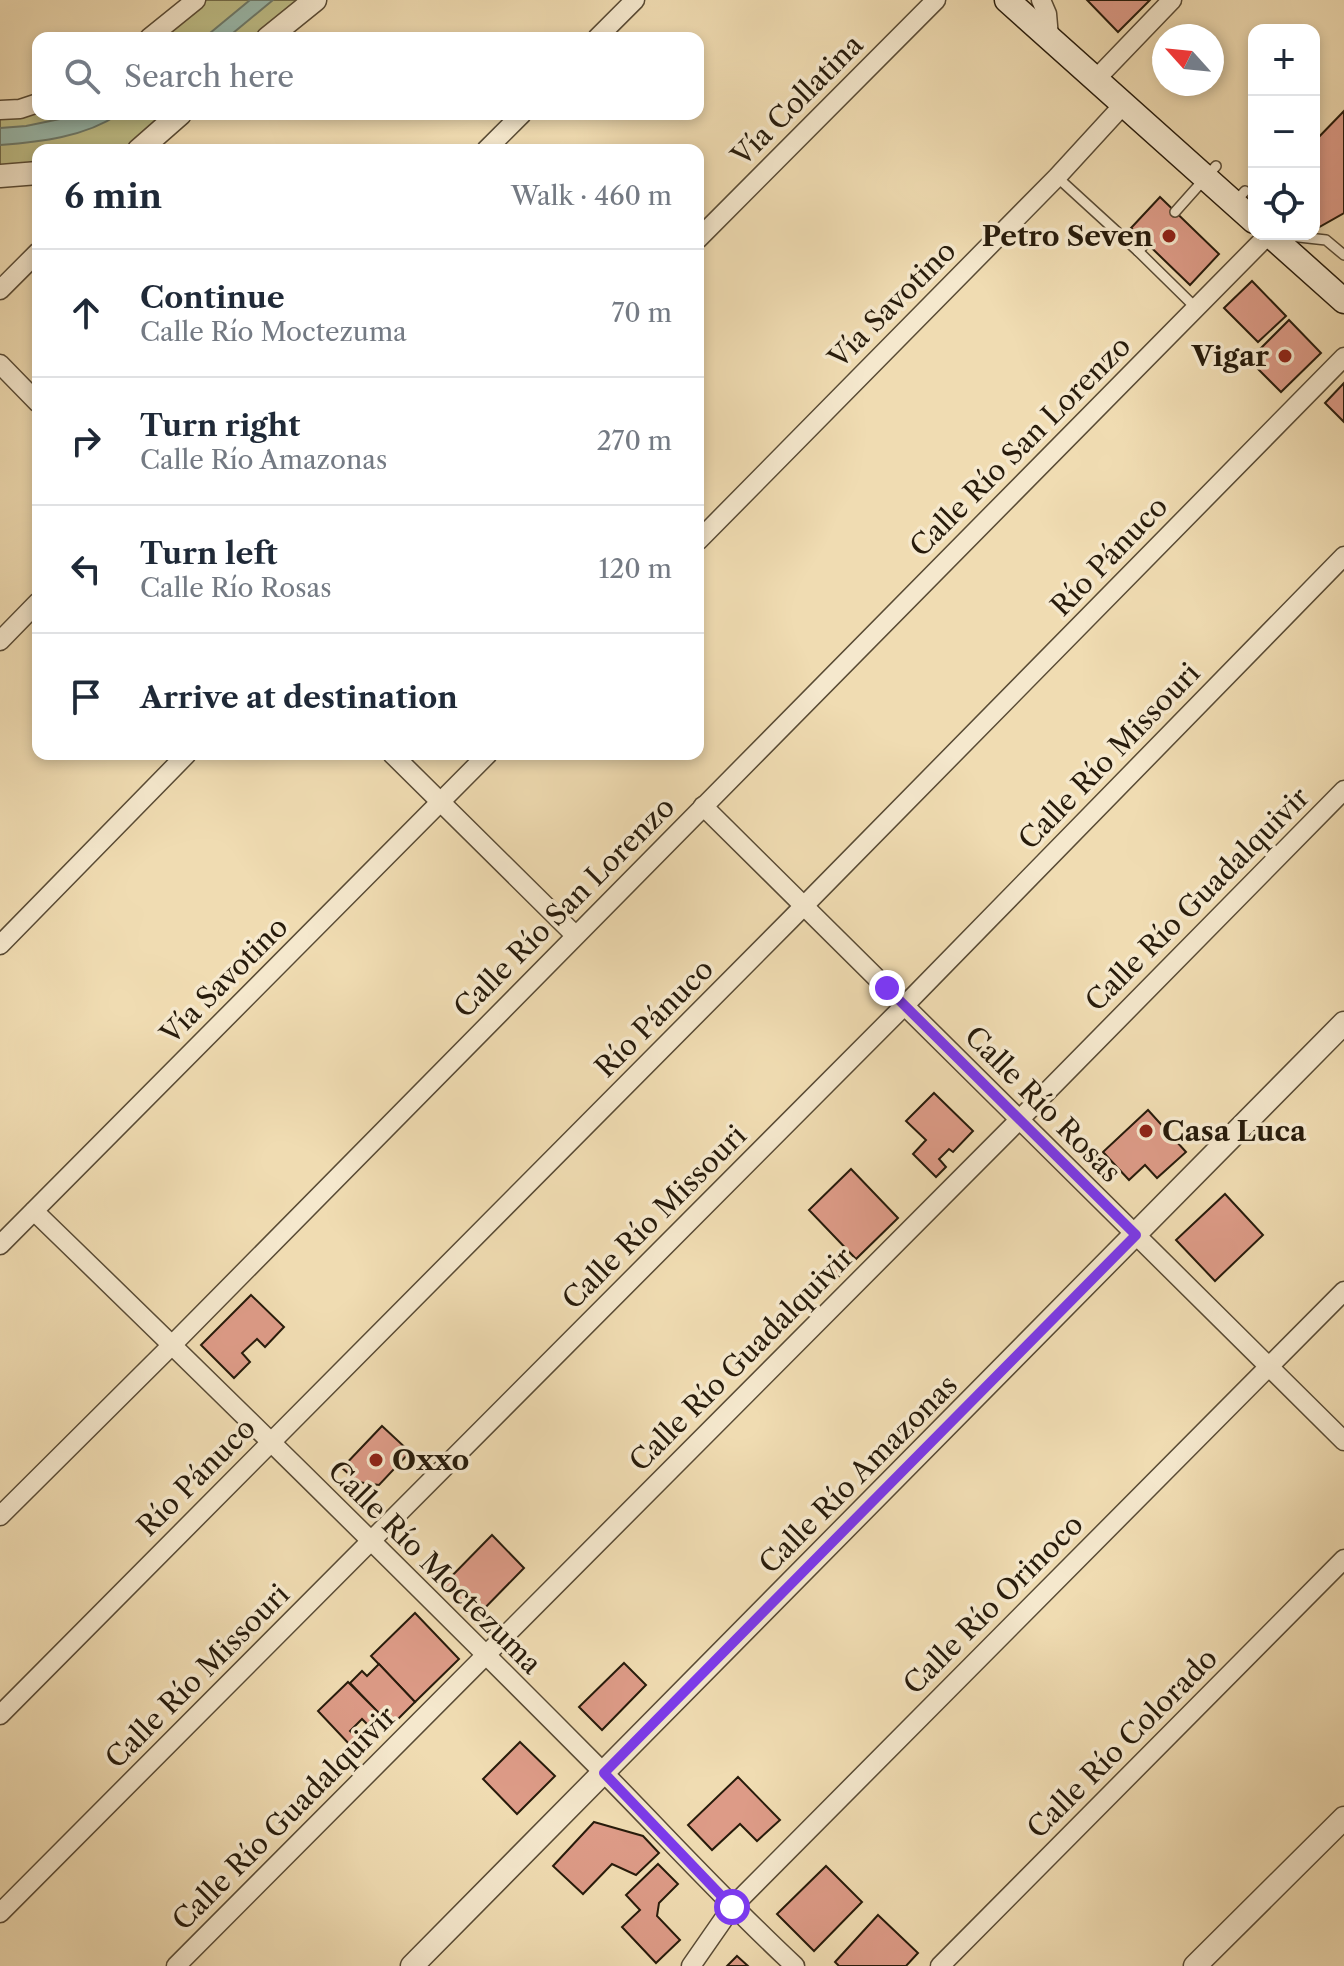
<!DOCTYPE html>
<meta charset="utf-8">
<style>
body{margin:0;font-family:"Libre Caslon Text",serif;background:#f6f6f7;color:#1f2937}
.controls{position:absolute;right:24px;top:24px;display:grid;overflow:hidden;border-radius:16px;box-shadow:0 4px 12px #0003}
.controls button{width:72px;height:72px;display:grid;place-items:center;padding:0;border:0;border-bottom:2px solid #e0e1e3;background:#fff;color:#1f2937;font:40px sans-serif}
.compass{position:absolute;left:1152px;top:24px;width:72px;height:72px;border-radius:50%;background:#fff;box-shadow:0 4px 12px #0003;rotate:297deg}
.stop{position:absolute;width:24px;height:24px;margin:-18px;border:6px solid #7c3aed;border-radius:50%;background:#fff}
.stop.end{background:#7c3aed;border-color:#fff;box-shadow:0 2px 8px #0008}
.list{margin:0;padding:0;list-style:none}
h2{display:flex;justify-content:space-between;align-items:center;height:104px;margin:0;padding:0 32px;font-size:34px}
h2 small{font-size:26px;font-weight:400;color:#747a83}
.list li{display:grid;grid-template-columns:52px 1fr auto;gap:24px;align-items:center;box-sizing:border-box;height:128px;padding:0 32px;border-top:2px solid #e0e1e3}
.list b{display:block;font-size:30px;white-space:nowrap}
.list p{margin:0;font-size:26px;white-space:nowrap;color:#747a83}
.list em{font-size:26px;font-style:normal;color:#747a83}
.icon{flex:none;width:44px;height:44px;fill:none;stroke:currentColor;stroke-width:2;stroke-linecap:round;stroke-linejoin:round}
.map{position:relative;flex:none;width:1344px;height:1966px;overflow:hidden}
.search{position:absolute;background:#fff;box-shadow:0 4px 12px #0003;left:32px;top:32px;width:672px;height:88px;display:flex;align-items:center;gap:20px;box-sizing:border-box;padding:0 28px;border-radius:16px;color:#747a83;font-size:30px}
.panel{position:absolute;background:#fff;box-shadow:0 4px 12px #0003;left:32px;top:144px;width:672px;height:616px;border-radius:16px}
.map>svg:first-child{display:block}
.green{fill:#bfbf88;stroke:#736d4a;stroke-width:2}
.water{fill:#9abbae;stroke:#6c7b6d;stroke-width:2}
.building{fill:#dd9b87;stroke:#271b0b;stroke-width:2}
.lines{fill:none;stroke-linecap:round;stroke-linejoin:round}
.service-casing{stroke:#594b35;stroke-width:12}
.minor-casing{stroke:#594b35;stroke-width:21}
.tertiary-casing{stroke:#594b35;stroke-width:25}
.secondary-casing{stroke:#271b0b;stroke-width:27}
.service{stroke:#f5e8cd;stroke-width:9}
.minor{stroke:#f5e8cd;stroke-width:18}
.tertiary{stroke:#f5e8cd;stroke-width:22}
.secondary{stroke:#f5e8cd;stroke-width:24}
.route{stroke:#7c3aed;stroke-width:10}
.poi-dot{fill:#8f2418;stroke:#f5e8cd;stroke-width:3}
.labels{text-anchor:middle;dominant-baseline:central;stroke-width:7;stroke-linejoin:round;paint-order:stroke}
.street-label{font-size:28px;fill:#271b0b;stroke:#f5e8cd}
.poi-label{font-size:28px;font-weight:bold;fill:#271b0b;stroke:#f5e8cd;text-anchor:end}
</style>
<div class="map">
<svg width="1344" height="1966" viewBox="0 0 1344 1966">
<rect width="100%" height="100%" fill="#f0dcb2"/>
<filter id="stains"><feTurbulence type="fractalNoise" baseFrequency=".0025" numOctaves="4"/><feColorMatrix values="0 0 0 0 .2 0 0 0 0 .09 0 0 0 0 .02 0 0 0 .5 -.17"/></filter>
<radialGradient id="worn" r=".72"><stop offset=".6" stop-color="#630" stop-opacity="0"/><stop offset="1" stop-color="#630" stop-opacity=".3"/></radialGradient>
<g class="green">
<path d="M196,0h119l-47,38h-119z"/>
<path d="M38,103v11h142l-41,36h-101v23l-38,3v-66z"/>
</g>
<g class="water">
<path d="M250,0h23l-46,38h-23z"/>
<path d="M84,114h35c-34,23 -79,28 -119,31v-17l26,-2z"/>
</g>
<g class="building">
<path d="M1087,0h63l-32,32z"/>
<path d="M1344,111v102l-30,17v-88z"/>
<path d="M1160,197l59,57 -29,31 -59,-57z"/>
<path d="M1252,281l34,35 -28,26 -34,-34z"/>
<path d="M1289,320l32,33 -40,39 -32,-32z"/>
<path d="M1344,383v39l-19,-19z"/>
<path d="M934,1093l39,38 -20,21 -4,-3 -10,10 7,8 -10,10 -23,-23 13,-14 -20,-19z"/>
<path d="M1148,1110l38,42 -29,26 -12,-13 -16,15 -26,-28z"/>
<path d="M851,1169l47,49 -42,41 -47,-49z"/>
<path d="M1225,1194l38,41 -48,46 -39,-41z"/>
<path d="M841,1253l11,11 -16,15 -11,-11z"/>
<path d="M251,1295l33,32 -19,20 -8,-8 -15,14 8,9 -16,16 -33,-33z"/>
<path d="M382,1426l28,26 -31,33 -21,-3 -16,-14z"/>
<path d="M492,1535l32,33 -49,50 -32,-33z"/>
<path d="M415,1613l44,46 -44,43 -44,-46z"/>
<path d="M624,1663l22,22 -44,45 -23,-23z"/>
<path d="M379,1664l36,38 -24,24 -41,-43 12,-12 5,5z"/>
<path d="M348,1682l35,35 -12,11 -9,-9 -12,12 8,8 -7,7 -33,-35z"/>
<path d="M520,1742l35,34 -38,38 -34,-35z"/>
<path d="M738,1777l42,43 -23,21 -17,-17 -28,26 -24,-25z"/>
<path d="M594,1822l49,14 16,17 -23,22 -24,-11 -29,30 -30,-28z"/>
<path d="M658,1864l20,20 -19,19 -2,13 23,24 -24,23 -34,-36 18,-17 -14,-15z"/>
<path d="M826,1866l36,36 -48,49 -37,-37z"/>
<path d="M878,1915l40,38 -12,13h-67l-4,-4z"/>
<path d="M737,1956l11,10h-21z"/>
</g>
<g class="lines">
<g class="service-casing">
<g id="service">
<path d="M1057,177l81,74 8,-8"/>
<path d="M1234,203l11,-12"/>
<path d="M1175,212l41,-46"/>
<path d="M1281,235l45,5 18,15"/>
<path d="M1138,251l58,57"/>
</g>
</g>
<g class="minor-casing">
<g id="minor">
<path d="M1041,0l6,14 2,23"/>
<path d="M149,38l47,-38"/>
<path d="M597,38l38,-38"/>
<path d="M1096,79l76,-79"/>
<path d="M0,110l20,-1 18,-6"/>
<path d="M486,150l36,-36"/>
<path d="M698,239l238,-239"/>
<path d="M0,290l38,-38"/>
<path d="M0,364l38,39"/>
<path d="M698,541l359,-364 67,-73"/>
<path d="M0,641l38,-39"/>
<path d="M392,754l183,181"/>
<path d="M703,806l641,635"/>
<path d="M0,945l187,-191"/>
<path d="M34,1211c191,185 381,372 569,561 64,65 125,132 192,194"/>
<path d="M0,1245l488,-491"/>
<path d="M0,1516l172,-171 1097,-1111"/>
<path d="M0,1715l790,-795 554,-563"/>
<path d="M0,1913l905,-908 439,-449"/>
<path d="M176,1966l844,-847 324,-329"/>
<path d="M691,1966l41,-59 612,-616"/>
<path d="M940,1966l404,-407"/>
</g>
</g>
<g class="tertiary-casing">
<g id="tertiary">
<path d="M268,38l47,-38"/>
<path d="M139,150l41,-36"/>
<path d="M0,176l38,-3"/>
<path d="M412,1966l932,-943"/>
<path d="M1195,1966l149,-148"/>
</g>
</g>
<g class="secondary-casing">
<g id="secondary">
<path d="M1007,0l247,221"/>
<path d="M1269,234l75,67"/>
</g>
</g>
<use href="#service" class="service"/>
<use href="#minor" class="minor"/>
<use href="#tertiary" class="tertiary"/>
<use href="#secondary" class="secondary"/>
</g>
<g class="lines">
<path class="route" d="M732,1907l-128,-134 532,-538 -249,-247"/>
</g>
<g class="poi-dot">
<circle cx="1169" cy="236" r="8"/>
<circle cx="1285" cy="356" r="8"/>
<circle cx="1146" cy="1131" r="8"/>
<circle cx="376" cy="1460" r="8"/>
</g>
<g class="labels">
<g class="street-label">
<text transform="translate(797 100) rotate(-45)">Vía Collatina</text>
<text transform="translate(892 304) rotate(-45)">Vía Savotino</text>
<text transform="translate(1020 446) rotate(-45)">Calle Río San Lorenzo</text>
<text transform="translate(1109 556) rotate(-46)">Río Pánuco</text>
<text transform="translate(1109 756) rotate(-46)">Calle Río Missouri</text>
<text transform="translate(1197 899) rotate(-45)">Calle Río Guadalquivir</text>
<text transform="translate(564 907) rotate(-45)">Calle Río San Lorenzo</text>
<text transform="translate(224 980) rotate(-45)">Vía Savotino</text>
<text transform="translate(654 1018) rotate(-45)">Río Pánuco</text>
<text transform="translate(1043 1104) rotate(45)">Calle Río Rosas</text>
<text transform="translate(654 1217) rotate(-45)">Calle Río Missouri</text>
<text transform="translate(741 1359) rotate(-45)">Calle Río Guadalquivir</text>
<text transform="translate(858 1474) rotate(-45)">Calle Río Amazonas</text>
<text transform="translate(196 1477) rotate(-45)">Río Pánuco</text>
<text transform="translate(435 1567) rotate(45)">Calle Río Moctezuma</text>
<text transform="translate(993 1604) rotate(-45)">Calle Río Orinoco</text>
<text transform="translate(197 1676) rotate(-45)">Calle Río Missouri</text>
<text transform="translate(1122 1743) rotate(-45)">Calle Río Colorado</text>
<text transform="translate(284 1818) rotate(-45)">Calle Río Guadalquivir</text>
</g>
<g class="poi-label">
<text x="1153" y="236">Petro Seven</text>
<text x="1269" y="356">Vigar</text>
<text x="1162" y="1131" text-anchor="start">Casa Luca</text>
<text x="392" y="1460" text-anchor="start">Oxxo</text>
</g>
</g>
<rect width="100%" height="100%" filter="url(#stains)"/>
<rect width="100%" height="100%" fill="url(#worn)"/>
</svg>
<div class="controls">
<button>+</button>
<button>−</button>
<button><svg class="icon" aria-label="locate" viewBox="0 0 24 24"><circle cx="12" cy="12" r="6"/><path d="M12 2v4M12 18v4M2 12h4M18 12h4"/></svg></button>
</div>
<svg class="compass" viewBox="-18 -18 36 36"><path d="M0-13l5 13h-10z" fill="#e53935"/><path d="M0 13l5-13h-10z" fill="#747a83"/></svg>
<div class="stop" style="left:732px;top:1907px"></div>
<div class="stop end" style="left:887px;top:988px"></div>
<div class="search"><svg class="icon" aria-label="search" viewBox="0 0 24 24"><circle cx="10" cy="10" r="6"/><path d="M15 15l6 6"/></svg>Search here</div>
<section class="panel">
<h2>6 min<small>Walk · 460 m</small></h2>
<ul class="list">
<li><svg class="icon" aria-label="ahead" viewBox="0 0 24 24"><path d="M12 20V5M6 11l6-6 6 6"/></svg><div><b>Continue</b><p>Calle Río Moctezuma</p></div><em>70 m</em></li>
<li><svg class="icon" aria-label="right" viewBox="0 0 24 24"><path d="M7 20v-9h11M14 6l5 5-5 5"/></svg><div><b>Turn right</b><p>Calle Río Amazonas</p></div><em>270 m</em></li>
<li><svg class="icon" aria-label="left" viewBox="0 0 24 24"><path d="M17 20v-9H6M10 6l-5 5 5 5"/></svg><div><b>Turn left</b><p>Calle Río Rosas</p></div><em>120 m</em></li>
<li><svg class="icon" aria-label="arrive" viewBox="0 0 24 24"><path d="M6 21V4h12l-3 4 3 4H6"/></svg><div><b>Arrive at destination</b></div></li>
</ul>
</section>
</div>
